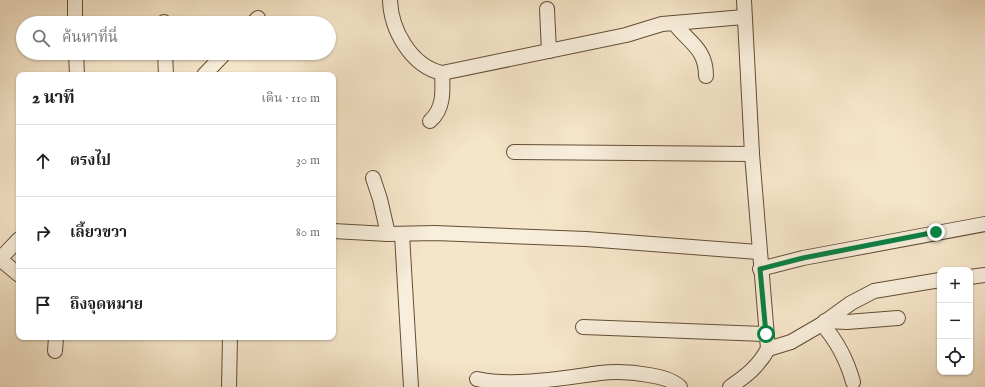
<!DOCTYPE html>
<html lang="th">
<meta charset="utf-8">
<style>
body{margin:0;font-family:"IM FELL English","Noto Serif Thai",serif;background:#f2f2f2;color:#202124}
.controls{position:absolute;right:12px;bottom:12px;display:grid;overflow:hidden;border-radius:8px;box-shadow:0 1px 3px #0004}
.controls button{width:36px;height:36px;display:grid;place-items:center;padding:0;border:0;border-bottom:1px solid #e0e0e0;background:#fff;color:#202124;font:20px sans-serif}
.stop{position:absolute;width:12px;height:12px;margin:-9px;border:3px solid #0b8043;border-radius:50%;background:#fff}
.stop.end{background:#0b8043;border-color:#fff;box-shadow:0 1px 4px #0008}
.list{margin:0;padding:0;list-style:none}
h2{display:flex;justify-content:space-between;align-items:center;height:52px;margin:0;padding:0 16px;font-size:17px}
h2 small{font-size:13px;font-weight:400;color:#757577}
.list li{display:grid;grid-template-columns:26px 1fr auto;gap:12px;align-items:center;box-sizing:border-box;height:72px;padding:0 16px;border-top:1px solid #e0e0e0}
.list b{display:block;font-size:15px;white-space:nowrap}
.list em{font-size:13px;font-style:normal;color:#757577}
.icon{flex:none;width:22px;height:22px;fill:none;stroke:currentColor;stroke-width:2;stroke-linecap:round;stroke-linejoin:round}
.map{position:relative;flex:none;width:985px;height:387px;overflow:hidden}
.search{position:absolute;background:#fff;box-shadow:0 1px 3px #0004;left:16px;top:16px;width:320px;height:44px;display:flex;align-items:center;gap:10px;box-sizing:border-box;padding:0 14px;border-radius:22px;color:#757577;font-size:15px}
.panel{position:absolute;background:#fff;box-shadow:0 1px 3px #0004;left:16px;top:72px;width:320px;height:268px;border-radius:8px}
.map>svg:first-child{display:block}
.lines{fill:none;stroke-linecap:round;stroke-linejoin:round}
.minor-casing{stroke:#634e34;stroke-width:16}
.minor{stroke:#f8eedc;stroke-width:14}
.route{stroke:#0b8043;stroke-width:5}
</style>
<div class="map">
<svg width="985" height="387" viewBox="0 0 985 387">
<rect width="100%" height="100%" fill="#f5e5c9"/>
<filter id="stains"><feTurbulence type="fractalNoise" baseFrequency=".005" numOctaves="4"/><feColorMatrix values="0 0 0 0 .2 0 0 0 0 .09 0 0 0 0 .02 0 0 0 .5 -.17"/></filter>
<radialGradient id="worn" r=".72"><stop offset=".6" stop-color="#630" stop-opacity="0"/><stop offset="1" stop-color="#630" stop-opacity=".3"/></radialGradient>
<g class="lines">
<g class="minor-casing">
<g id="minor">
<path d="M75,0v23"/>
<path d="M390,0c1,30 21,66 52,73l184,-38 36,-11 82,-7"/>
<path d="M547,9l2,42"/>
<path d="M164,22v1"/>
<path d="M253,23l5,-5"/>
<path d="M674,23c15,20 32,25 32,53"/>
<path d="M76,53l1,22"/>
<path d="M165,53l1,22"/>
<path d="M204,75l21,-22"/>
<path d="M430,121c14,-12 13,-30 12,-48"/>
<path d="M514,152l238,2"/>
<path d="M373,178l7,21 8,35"/>
<path d="M333,231l55,3 47,-1 151,6 172,13"/>
<path d="M402,235l9,152"/>
<path d="M0,259l19,-20"/>
<path d="M0,259l19,16"/>
<path d="M760,269l43,-11 182,-34"/>
<path d="M970,277l15,-2"/>
<path d="M825,321l22,1 51,-4"/>
<path d="M822,324c15,17 25,36 31,58"/>
<path d="M583,327l183,7"/>
<path d="M768,349l23,-7 31,-18 29,-21 23,-12 66,-11"/>
<path d="M55,351l1,-14"/>
<path d="M477,379c34,8 87,-1 123,-6 17,-2 33,-1 49,2 11,2 22,4 31,12"/>
<path d="M229,387l1,-50"/>
<path d="M730,387c16,-11 28,-20 38,-38l-16,-195 -8,-154"/>
</g>
</g>
<use href="#minor" class="minor"/>
</g>
<g class="lines">
<path class="route" d="M766,334l-6,-65 43,-11 133,-26"/>
</g>
<rect width="100%" height="100%" filter="url(#stains)"/>
<rect width="100%" height="100%" fill="url(#worn)"/>
</svg>
<div class="controls">
<button>+</button>
<button>−</button>
<button><svg class="icon" aria-label="locate" viewBox="0 0 24 24"><circle cx="12" cy="12" r="6"/><path d="M12 2v4M12 18v4M2 12h4M18 12h4"/></svg></button>
</div>
<div class="stop" style="left:766px;top:334px"></div>
<div class="stop end" style="left:936px;top:232px"></div>
<div class="search"><svg class="icon" aria-label="search" viewBox="0 0 24 24"><circle cx="10" cy="10" r="6"/><path d="M15 15l6 6"/></svg>ค้นหาที่นี่</div>
<section class="panel">
<h2>2 นาที<small>เดิน · 110 m</small></h2>
<ul class="list">
<li><svg class="icon" aria-label="ahead" viewBox="0 0 24 24"><path d="M12 20V5M6 11l6-6 6 6"/></svg><div><b>ตรงไป</b></div><em>30 m</em></li>
<li><svg class="icon" aria-label="right" viewBox="0 0 24 24"><path d="M7 20v-9h11M14 6l5 5-5 5"/></svg><div><b>เลี้ยวขวา</b></div><em>80 m</em></li>
<li><svg class="icon" aria-label="arrive" viewBox="0 0 24 24"><path d="M6 21V4h12l-3 4 3 4H6"/></svg><div><b>ถึงจุดหมาย</b></div></li>
</ul>
</section>
</div>
